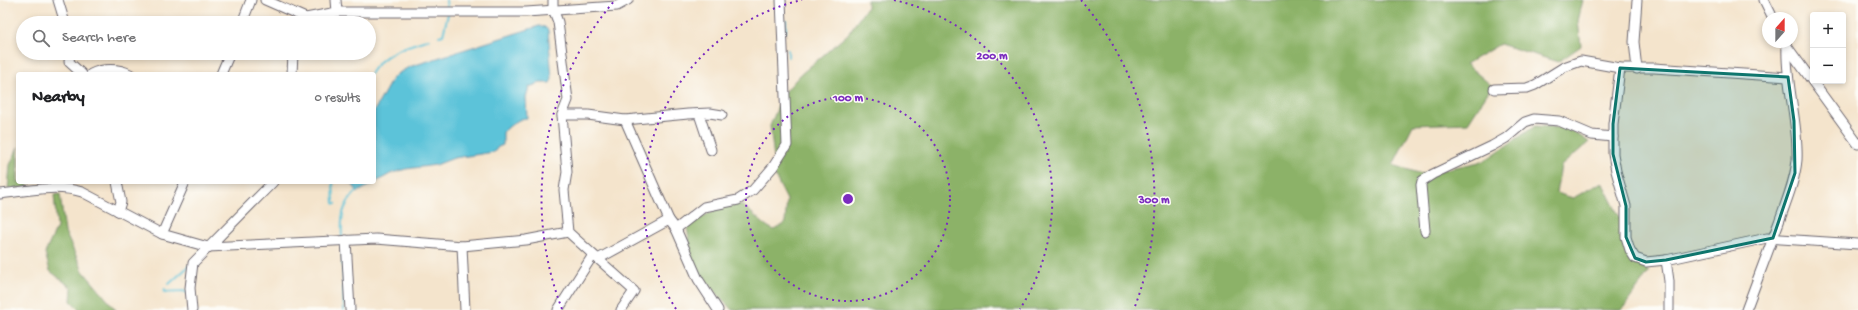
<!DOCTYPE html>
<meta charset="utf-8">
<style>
body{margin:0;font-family:"Gochi Hand",sans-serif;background:#f2f2f2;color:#202124}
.controls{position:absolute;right:12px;top:12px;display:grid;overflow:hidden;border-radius:4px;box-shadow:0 2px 6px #0003}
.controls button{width:36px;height:36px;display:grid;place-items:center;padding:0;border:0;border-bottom:1px solid #e0e0e0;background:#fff;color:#202124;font:20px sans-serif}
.compass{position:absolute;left:1762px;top:12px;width:36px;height:36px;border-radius:50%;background:#fff;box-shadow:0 2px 6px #0003;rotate:21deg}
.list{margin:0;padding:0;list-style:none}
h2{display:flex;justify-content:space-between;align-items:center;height:52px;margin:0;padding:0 16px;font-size:17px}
h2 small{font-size:13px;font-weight:400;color:#757577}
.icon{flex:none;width:22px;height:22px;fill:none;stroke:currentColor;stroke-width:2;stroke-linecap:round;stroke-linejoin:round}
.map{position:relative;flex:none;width:1858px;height:310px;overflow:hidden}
.search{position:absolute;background:#fff;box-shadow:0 2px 6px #0003;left:16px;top:16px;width:360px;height:44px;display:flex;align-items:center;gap:10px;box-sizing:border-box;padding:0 14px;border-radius:22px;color:#757577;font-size:15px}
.panel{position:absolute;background:#fff;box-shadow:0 2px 6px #0003;left:16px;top:72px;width:360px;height:112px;border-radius:4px}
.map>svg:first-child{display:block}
.forest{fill:#8cb267;stroke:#576a51}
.water{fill:#5cc3d9;stroke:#3f728a}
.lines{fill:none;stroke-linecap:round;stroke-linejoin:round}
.stream{stroke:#5cc3d9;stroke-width:2}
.minor-casing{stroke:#6c666e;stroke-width:11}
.minor{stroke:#fff;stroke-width:9}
.marked{fill:#0f766e;fill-opacity:0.2;stroke:#0f766e;stroke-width:3;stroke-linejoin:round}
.ring{fill:none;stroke:#7b2cbf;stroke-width:2;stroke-dasharray:2 4}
.centre{fill:#7b2cbf;stroke:#fdfcf7;stroke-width:2}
.ring-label{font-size:12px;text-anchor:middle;font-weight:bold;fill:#7b2cbf;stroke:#fdfcf7;stroke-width:3;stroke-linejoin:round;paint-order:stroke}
</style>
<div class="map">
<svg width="1858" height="310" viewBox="0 0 1858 310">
<rect width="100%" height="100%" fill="#fdfcf7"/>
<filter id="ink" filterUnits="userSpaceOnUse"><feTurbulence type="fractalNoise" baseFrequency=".025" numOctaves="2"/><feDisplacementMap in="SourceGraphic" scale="8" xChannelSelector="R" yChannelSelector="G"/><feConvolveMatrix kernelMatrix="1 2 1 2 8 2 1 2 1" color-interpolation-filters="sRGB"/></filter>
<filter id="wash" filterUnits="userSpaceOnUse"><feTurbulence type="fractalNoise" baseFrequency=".012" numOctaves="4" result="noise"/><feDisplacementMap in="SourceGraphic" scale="16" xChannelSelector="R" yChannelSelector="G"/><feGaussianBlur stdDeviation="0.9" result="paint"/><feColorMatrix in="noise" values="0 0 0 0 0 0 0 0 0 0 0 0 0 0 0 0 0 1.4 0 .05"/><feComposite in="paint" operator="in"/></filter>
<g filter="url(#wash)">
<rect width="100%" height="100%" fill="#f4e4cc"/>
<g class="forest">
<path d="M867,0h716l-5,21 3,25 -23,16 -58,-18 -34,20 26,22 -24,37 -55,2 -20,40 29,9 62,-13 51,-35 33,2 21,14 -28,24 -5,27 17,5 29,-16 19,38 4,32 24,20 -27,38h-890l-39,-42 -6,-42 31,-18 21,-4c14,7 21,20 35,26l11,-7 2,-23 -14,-28 1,-14 -4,-32 13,-32 17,-19 48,-41 19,-27z"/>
<path d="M18,147v35h11l-2,5 -19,2 2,-24z"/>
<path d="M60,194l5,38 18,39 33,39h-36l-9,-9 1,-13 -22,-17 -5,-18 12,-26 -3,-32z"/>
</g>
<path class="water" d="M539,26l6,1 3,3 4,49 -2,4h-10l-11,4 -3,10 1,21c-9,0 -17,8 -24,14v13l-5,2 -4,5 -40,6 -18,7 -30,4 -14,4 -34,19 -6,-8 -6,-2h28v-71l18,-32 5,-5 12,-7z"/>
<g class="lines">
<g class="stream">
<path d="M446,0l1,10"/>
<path d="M786,20v12"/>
<path d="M322,23l4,-6"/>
<path d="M439,36l4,-1 5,-21"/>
<path d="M788,50v7"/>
<path d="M296,61l6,-8"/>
<path d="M370,74c13,-22 37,-28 60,-35"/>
<path d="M333,182l1,21 2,1"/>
<path d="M342,239c-1,-22 -1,-32 15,-48"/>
<path d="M342,243l2,67"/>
<path d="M169,284l20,-18"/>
<path d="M165,289l-1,3 20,-1 3,2"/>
</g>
</g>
</g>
<g filter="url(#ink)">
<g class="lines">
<g class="minor-casing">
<g id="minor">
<path d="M58,0l7,23"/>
<path d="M265,0l41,18 31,-6h189l91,-6 11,-6"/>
<path d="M336,0l1,12"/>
<path d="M553,0v9l5,13 10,78 -6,15 5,57 -3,18 4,42 30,27 71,-39 7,9 28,-22 34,-7 15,-10 20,-23 14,-22 -6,-145"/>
<path d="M1764,0l9,18"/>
<path d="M242,23l9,-23"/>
<path d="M1786,45l72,99"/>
<path d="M70,53l-1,9 13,12"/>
<path d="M1620,68l-7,56v30l3,17 10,35v31l4,13 5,8 11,4 20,-2 101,-22 91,6"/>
<path d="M1637,69l-3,-27 3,-42"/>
<path d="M91,74c11,-6 28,-6 39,0"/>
<path d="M221,74l9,-21"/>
<path d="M292,74l1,-21"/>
<path d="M1494,89l33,-1 8,-3 29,-18 17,-6 39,7h34l134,9"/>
<path d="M699,114l12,36"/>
<path d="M562,115h26l37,5 63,-6 22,-1 12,2"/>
<path d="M625,120l44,100"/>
<path d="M117,182l4,20 -3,9"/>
<path d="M0,194c27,-3 56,-10 82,-2l80,42 46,13 168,-8 86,7 64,-6 42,-8"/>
<path d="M676,229l22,50 20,31"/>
<path d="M1425,231l-4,-46 1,-4 11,-7 59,-28 14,-8 19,-16 9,-3 25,2 33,14 21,2"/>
<path d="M162,234l23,-52"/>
<path d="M346,240l4,70"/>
<path d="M462,246l3,64"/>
<path d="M598,259l36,32 -13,19"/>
<path d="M1666,260l3,21v29"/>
<path d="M192,310l-2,-22 3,-25 80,-81"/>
<path d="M558,310l35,-55"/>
<path d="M1746,310c11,-29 22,-59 33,-88 7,-20 16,-41 18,-62 2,-38 -12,-76 -10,-114"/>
</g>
</g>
<use href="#minor" class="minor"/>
</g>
</g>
<path class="marked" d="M1620,68l168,9 6,44 1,52 -22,65 -107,22 -20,2 -11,-4 -9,-21v-31l-13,-52v-30z"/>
<g class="ring">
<circle cx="848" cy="199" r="102"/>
<path d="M676 309A204 204 0 0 1 802 0M894 0A204 204 0 0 1 1020 309"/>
<path d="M562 309A306 306 0 0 1 615 0M1081 0A306 306 0 0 1 1134 309"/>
</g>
<circle cx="848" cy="199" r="6" class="centre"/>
<g class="ring-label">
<text x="992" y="59">200 m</text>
<text x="848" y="101">100 m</text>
<text x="1154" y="203">300 m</text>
</g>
</svg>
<div class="controls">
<button>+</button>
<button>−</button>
</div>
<svg class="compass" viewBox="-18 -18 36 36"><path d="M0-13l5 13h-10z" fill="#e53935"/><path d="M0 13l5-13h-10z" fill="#757577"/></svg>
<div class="search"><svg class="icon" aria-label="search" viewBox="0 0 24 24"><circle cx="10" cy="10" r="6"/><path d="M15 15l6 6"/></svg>Search here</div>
<section class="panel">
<h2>Nearby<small>0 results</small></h2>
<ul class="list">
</ul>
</section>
</div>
